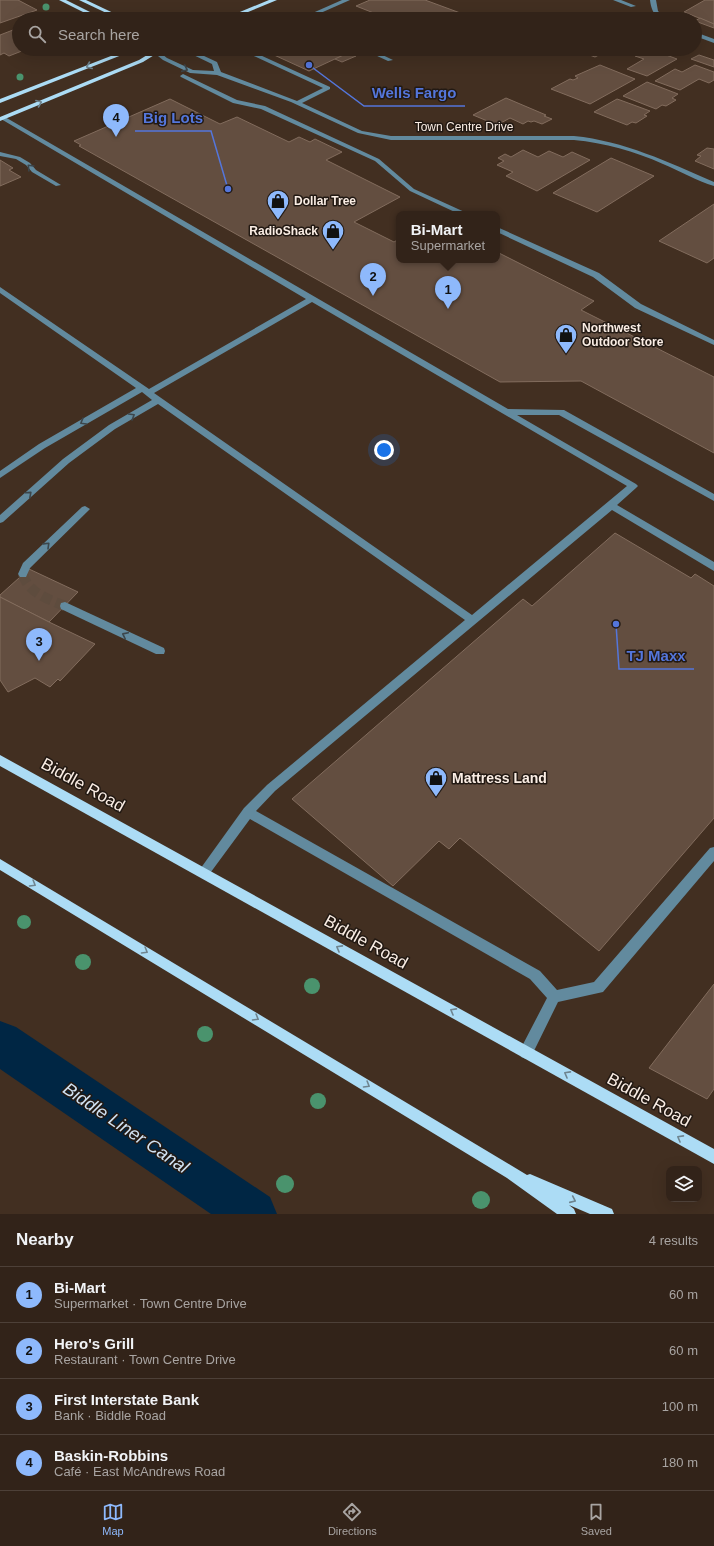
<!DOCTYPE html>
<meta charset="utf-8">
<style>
body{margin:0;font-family:Helvetica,sans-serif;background:#3a2b22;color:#f1f3f6}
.controls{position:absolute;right:12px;bottom:12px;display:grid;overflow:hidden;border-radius:8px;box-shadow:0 4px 16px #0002}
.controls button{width:36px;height:36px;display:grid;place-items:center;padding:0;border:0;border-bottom:1px solid #4d4038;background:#322319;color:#f1f3f6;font:20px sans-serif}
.you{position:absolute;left:384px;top:450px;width:14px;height:14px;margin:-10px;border:3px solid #fff;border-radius:50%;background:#1a73e8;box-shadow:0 0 0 6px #1a73e833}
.badge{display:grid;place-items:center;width:26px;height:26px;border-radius:50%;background:#8eb9fc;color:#111;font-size:13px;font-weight:700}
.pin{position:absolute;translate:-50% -33px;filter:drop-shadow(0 1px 2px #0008)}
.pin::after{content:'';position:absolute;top:21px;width:14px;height:12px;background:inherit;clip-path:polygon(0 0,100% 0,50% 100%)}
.popup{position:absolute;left:396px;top:211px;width:104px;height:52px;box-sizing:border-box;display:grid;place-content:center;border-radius:8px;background:#322319;filter:drop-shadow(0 1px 3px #0005);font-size:13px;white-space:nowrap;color:#a8a4a2}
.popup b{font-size:15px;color:#f1f3f6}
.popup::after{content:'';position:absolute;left:50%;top:100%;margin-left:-8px;border:8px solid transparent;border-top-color:#322319}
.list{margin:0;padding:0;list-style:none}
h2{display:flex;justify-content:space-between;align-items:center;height:52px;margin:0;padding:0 16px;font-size:17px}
h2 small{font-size:13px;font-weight:400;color:#a8a4a2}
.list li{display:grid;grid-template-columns:26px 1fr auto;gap:12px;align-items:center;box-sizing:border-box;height:56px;padding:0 16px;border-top:1px solid #4d4038}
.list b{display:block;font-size:15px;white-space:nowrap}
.list p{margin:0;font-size:13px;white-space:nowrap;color:#a8a4a2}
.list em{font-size:13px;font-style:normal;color:#a8a4a2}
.icon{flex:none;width:22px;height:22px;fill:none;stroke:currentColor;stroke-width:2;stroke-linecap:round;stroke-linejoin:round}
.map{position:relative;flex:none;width:714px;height:1214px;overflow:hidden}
.search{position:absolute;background:#322319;box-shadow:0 4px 16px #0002;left:12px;right:12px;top:12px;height:44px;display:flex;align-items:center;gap:10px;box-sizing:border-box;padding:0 14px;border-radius:22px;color:#a8a4a2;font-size:15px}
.sheet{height:276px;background:#322319}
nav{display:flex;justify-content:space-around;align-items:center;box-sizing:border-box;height:56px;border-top:1px solid #4d4038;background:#322319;font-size:11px;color:#a8a4a2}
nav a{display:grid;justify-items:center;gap:2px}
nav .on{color:#8eb9fc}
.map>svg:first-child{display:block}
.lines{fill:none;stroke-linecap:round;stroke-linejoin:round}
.canal{fill:#002644;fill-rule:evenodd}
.building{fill:#634e40;stroke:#826c5d}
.minor-tunnel{stroke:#5e4c3e;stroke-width:10;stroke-dasharray:10 5;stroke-linecap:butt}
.minor{fill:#628a9e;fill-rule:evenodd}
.major{fill:#acdcf5;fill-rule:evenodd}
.tree{fill:#4a936d}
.oneway{stroke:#6e848f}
.oneway2{stroke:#3c464b}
.labels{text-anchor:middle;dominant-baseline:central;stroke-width:3;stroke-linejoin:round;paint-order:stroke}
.far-street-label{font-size:12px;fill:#faede4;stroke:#221913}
.far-poi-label{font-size:12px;font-weight:bold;fill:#faede4;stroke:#221913;text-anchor:start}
.poi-label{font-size:14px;font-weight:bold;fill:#faede4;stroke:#221913;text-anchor:start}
.near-street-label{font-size:17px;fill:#faede4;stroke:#221913}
.near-water-label{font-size:18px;font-style:italic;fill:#d0e2f3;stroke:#221913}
.leader{fill:none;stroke:#5476db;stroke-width:1.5}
.callout-dot{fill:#5476db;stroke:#221913;stroke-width:1.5}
.callout-label{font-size:15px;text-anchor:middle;font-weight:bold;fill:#5476db;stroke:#221913;stroke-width:3;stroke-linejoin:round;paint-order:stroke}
</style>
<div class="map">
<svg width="714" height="1214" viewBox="0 0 714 1214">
<rect width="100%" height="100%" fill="#422f21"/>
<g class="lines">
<path class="canal" d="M0,1021l16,6 254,170 7,17h-66l-211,-145z"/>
</g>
<g class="building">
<path d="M0,0h18l19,10 -37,13z"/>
<path d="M370,0h55l38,14 -11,5h-63l-33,-13z"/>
<path d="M705,0h9v24l-30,-12z"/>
<path d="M700,18l14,6v4l-19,-7z"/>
<path d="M13,30l6,3v8l-4,2 4,2v4h8l-18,7 -5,-3 -4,2v-20z"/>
<path d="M261,49h80l9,3 -41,19z"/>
<path d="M578,49h32l-15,8 -19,-7z"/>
<path d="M650,49l27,10 -30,17 -20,-7 17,-10 -9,-3z"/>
<path d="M348,53l8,3 -14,6 -7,-3z"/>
<path d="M699,55l15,5v7l-23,-8z"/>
<path d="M600,65l35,14 -45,25 -39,-15 19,-10 3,1 5,-2 -3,-2z"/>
<path d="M695,65l19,7v8l-5,3 -10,-4 -19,11 -25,-9 20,-12 7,3z"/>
<path d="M647,82l31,12 -6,4 4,2 -10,6 -4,-1 -6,4 -33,-13z"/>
<path d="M506,98l40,17 -2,1 8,3 -10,5 -8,-3 -3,1 -3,-1 -5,3 -13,-6 -13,7 -24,-10z"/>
<path d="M170,99l50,25 17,-7 52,25 10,-5 11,5 5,-3 27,13 -16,8 74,37 -46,25 40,20 5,-3v21h98v-8l97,49 -13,9 133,67v76l-133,-72 -81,1 -421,-236 2,-1 -7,-4z"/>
<path d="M617,99l3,1 30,11 -6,4 3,1 -11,7 -4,-1 -5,3 -33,-13z"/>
<path d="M707,148l7,1v20l-19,-8 6,-5 -4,-1z"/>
<path d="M523,150l15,7 11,-6 14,6 9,-5 18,8 -53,31 -31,-15 7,-4 -16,-7 7,-4 -6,-3 7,-4 6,3z"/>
<path d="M611,158l43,18 -57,36 -44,-19z"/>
<path d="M0,160l13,8 -4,2 12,7 -21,9z"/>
<path d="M714,204v54l-7,5 -48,-22z"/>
<path d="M615,533l76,45 4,-4 19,12v232l-115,133 -139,-113 -11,11 -10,-8 -46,45 -101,-87 231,-200 9,7z"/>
<path d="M29,569l49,23 -29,30 -49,-25v-2z"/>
<path d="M0,597l49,25 46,22 -35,37 -2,-2 -8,8 -15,-9 -27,14 -8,-12z"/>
<path d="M714,984v105l-7,10 -58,-31z"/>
</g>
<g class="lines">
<path class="minor-tunnel" d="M23,574c5,19 25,25 42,32"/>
<g class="minor">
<path d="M342,0h8l-43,19h-8z"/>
<path d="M613,0h8l15,6 -5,1z"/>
<path d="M650,0h6l2,11 8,8h-6c-7,-5 -9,-11 -10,-19z"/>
<path d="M695,32l19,7v4l-19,-7z"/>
<path d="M181,49h8l28,13 4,10 76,29 26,-13 -84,-39h8l83,38v2l-28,14 60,28 29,5h183c50,5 94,26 140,46v4c-17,-5 -34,-15 -51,-22 -29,-13 -58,-21 -89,-24h-183l-33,-7 -67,-31 -74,-27 -27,-2 -27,-13 -10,-8 5,-1 9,7 26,12 21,1 -2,-7z"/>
<path d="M362,49h8l23,11 -5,1z"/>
<path d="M183,74l54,26 28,6 114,53 35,30 55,25h-10l-49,-23 -35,-30 -114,-52 -28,-6 -52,-26 -1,-1z"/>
<path d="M1,117h4l503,292 56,1 150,84v7l-155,-86h-42l119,69 2,2 -2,2 -19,17 97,57v9l-102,-61 -337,281 -19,20 284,160 17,19 37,-8 116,-134 4,-1v14l-111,131 -45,10 -27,55 -5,2 -5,-2 -2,-5 28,-54 -17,-19 -280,-160 -42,57 -4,1 -4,-1 -2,-4 46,-64 23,-23 198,-165 -307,-216 -43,25 -46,34 -66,59 -3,1v-8l63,-56 46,-34 43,-25 -10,-8 -97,56 -45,30v-7l39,-27 97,-56 -136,-95v-6l149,102 157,-90 -305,-180zM312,302l315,184 -155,129 -318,-222z"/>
<path d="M0,152l20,5 10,6 6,7 25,15 -5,1 -24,-14 -6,-7 -10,-6 -16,-3z"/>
<path d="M497,227l102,46 42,31 73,36v5l-79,-37 -42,-31 -96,-45z"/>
<path d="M85,506l5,3 -2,2 -58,57 -4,9h-6l-2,-3 5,-11 59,-56z"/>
<path d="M65,602l99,46 1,3 -1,3h-8l-95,-45 -1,-3 1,-3z"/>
</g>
<g class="major">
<path d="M59,0h7l38,19h-7z"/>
<path d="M79,0h7l40,19h-7z"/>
<path d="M269,0h8l-46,19h-8z"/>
<path d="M129,49h8l-137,54v-4z"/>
<path d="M157,49h7l-21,13 -143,59v-4l139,-57z"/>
<path d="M0,755l714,394v15l-714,-398z"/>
<path d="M0,859l527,316 3,-1 82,35 2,5h-24l-21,-9 5,4 2,5h-19l-50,-36 -507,-308z"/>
</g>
</g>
<g class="tree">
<circle cx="46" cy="7" r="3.5"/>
<circle cx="20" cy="77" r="3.5"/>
<circle cx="24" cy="922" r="7"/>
<circle cx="83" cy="962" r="8"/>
<circle cx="312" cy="986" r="8"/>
<circle cx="205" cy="1034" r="8"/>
<circle cx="318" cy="1101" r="8"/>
<circle cx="285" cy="1184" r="9"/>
<circle cx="481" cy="1200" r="9"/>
</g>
<defs><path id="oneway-chevron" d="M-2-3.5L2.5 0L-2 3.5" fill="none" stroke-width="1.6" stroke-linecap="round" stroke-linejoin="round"/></defs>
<g class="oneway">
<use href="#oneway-chevron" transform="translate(89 66) rotate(158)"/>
<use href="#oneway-chevron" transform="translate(39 103) rotate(-22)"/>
<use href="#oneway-chevron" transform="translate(33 884) rotate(31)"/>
<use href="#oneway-chevron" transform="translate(339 948) rotate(-151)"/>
<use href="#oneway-chevron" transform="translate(145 951) rotate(31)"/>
<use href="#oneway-chevron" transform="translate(453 1011) rotate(-151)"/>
<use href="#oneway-chevron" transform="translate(256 1018) rotate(31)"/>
<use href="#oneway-chevron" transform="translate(567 1074) rotate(-151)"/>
<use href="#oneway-chevron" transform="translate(367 1085) rotate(31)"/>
<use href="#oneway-chevron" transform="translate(680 1138) rotate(-151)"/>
<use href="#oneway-chevron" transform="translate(573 1200) rotate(24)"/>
</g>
<g class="oneway2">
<use href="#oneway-chevron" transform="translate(185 69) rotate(25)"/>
<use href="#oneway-chevron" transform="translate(30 167) rotate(-135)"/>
<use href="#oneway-chevron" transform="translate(132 416) rotate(-31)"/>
<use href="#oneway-chevron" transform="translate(83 422) rotate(150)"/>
<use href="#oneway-chevron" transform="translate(29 494) rotate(-42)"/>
<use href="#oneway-chevron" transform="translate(47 545) rotate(-44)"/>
<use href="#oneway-chevron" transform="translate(125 635) rotate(-154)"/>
</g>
<defs>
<g id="shop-pin" transform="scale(1.15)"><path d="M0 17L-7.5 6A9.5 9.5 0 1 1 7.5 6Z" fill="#8eb9fc" stroke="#221913"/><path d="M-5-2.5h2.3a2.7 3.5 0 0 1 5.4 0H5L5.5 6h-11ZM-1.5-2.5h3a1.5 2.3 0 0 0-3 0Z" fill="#111"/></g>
</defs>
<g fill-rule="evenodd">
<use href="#shop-pin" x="278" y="201"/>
<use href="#shop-pin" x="333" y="231"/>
<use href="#shop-pin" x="566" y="335"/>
<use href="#shop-pin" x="436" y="778"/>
</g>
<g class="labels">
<g class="far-street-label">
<text x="464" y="127">Town Centre Drive</text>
</g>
<g class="far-poi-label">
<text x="294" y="201">Dollar Tree</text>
<text x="318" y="231" text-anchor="end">RadioShack</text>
<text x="582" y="328">Northwest<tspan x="582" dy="14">Outdoor Store</tspan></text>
</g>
<g class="poi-label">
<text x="452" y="778">Mattress Land</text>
</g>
<g class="near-street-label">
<text transform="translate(83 785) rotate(29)">Biddle Road</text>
<text transform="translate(366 942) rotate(29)">Biddle Road</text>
<text transform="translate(649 1100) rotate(29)">Biddle Road</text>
</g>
<g class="near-water-label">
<text transform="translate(126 1128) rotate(34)">Biddle Liner Canal</text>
</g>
</g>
<path class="leader" d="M309 65L364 106H465M228 189L211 131H135M616 624L619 669H694"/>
<g class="callout-dot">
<circle cx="309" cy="65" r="4"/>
<circle cx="228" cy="189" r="4"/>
<circle cx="616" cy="624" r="4"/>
</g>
<g class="callout-label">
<text x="414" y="98">Wells Fargo</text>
<text x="173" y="123">Big Lots</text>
<text x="656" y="661">TJ Maxx</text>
</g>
</svg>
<div class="controls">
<button><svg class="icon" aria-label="layers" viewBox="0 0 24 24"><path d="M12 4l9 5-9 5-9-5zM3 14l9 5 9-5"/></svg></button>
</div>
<div class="you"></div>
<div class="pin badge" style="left:448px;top:309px">1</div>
<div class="popup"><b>Bi-Mart</b>Supermarket</div>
<div class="pin badge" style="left:373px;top:296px">2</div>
<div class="pin badge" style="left:39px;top:661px">3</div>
<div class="pin badge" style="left:116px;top:137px">4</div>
<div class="search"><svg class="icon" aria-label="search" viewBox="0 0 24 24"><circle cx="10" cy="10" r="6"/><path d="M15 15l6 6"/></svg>Search here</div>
</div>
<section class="sheet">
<h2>Nearby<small>4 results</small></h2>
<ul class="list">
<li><span class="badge">1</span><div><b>Bi-Mart</b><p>Supermarket · Town Centre Drive</p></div><em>60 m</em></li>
<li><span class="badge">2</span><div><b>Hero's Grill</b><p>Restaurant · Town Centre Drive</p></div><em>60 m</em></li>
<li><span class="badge">3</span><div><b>First Interstate Bank</b><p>Bank · Biddle Road</p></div><em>100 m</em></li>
<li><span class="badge">4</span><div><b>Baskin-Robbins</b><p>Café · East McAndrews Road</p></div><em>180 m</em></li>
</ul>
</section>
<nav>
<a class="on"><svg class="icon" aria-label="map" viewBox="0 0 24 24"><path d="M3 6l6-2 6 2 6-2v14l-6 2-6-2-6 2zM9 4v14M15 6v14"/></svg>Map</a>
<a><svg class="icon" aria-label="directions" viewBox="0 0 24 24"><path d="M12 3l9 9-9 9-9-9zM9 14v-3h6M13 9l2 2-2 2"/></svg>Directions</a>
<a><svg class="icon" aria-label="saved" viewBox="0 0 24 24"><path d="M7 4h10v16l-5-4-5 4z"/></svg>Saved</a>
</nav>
